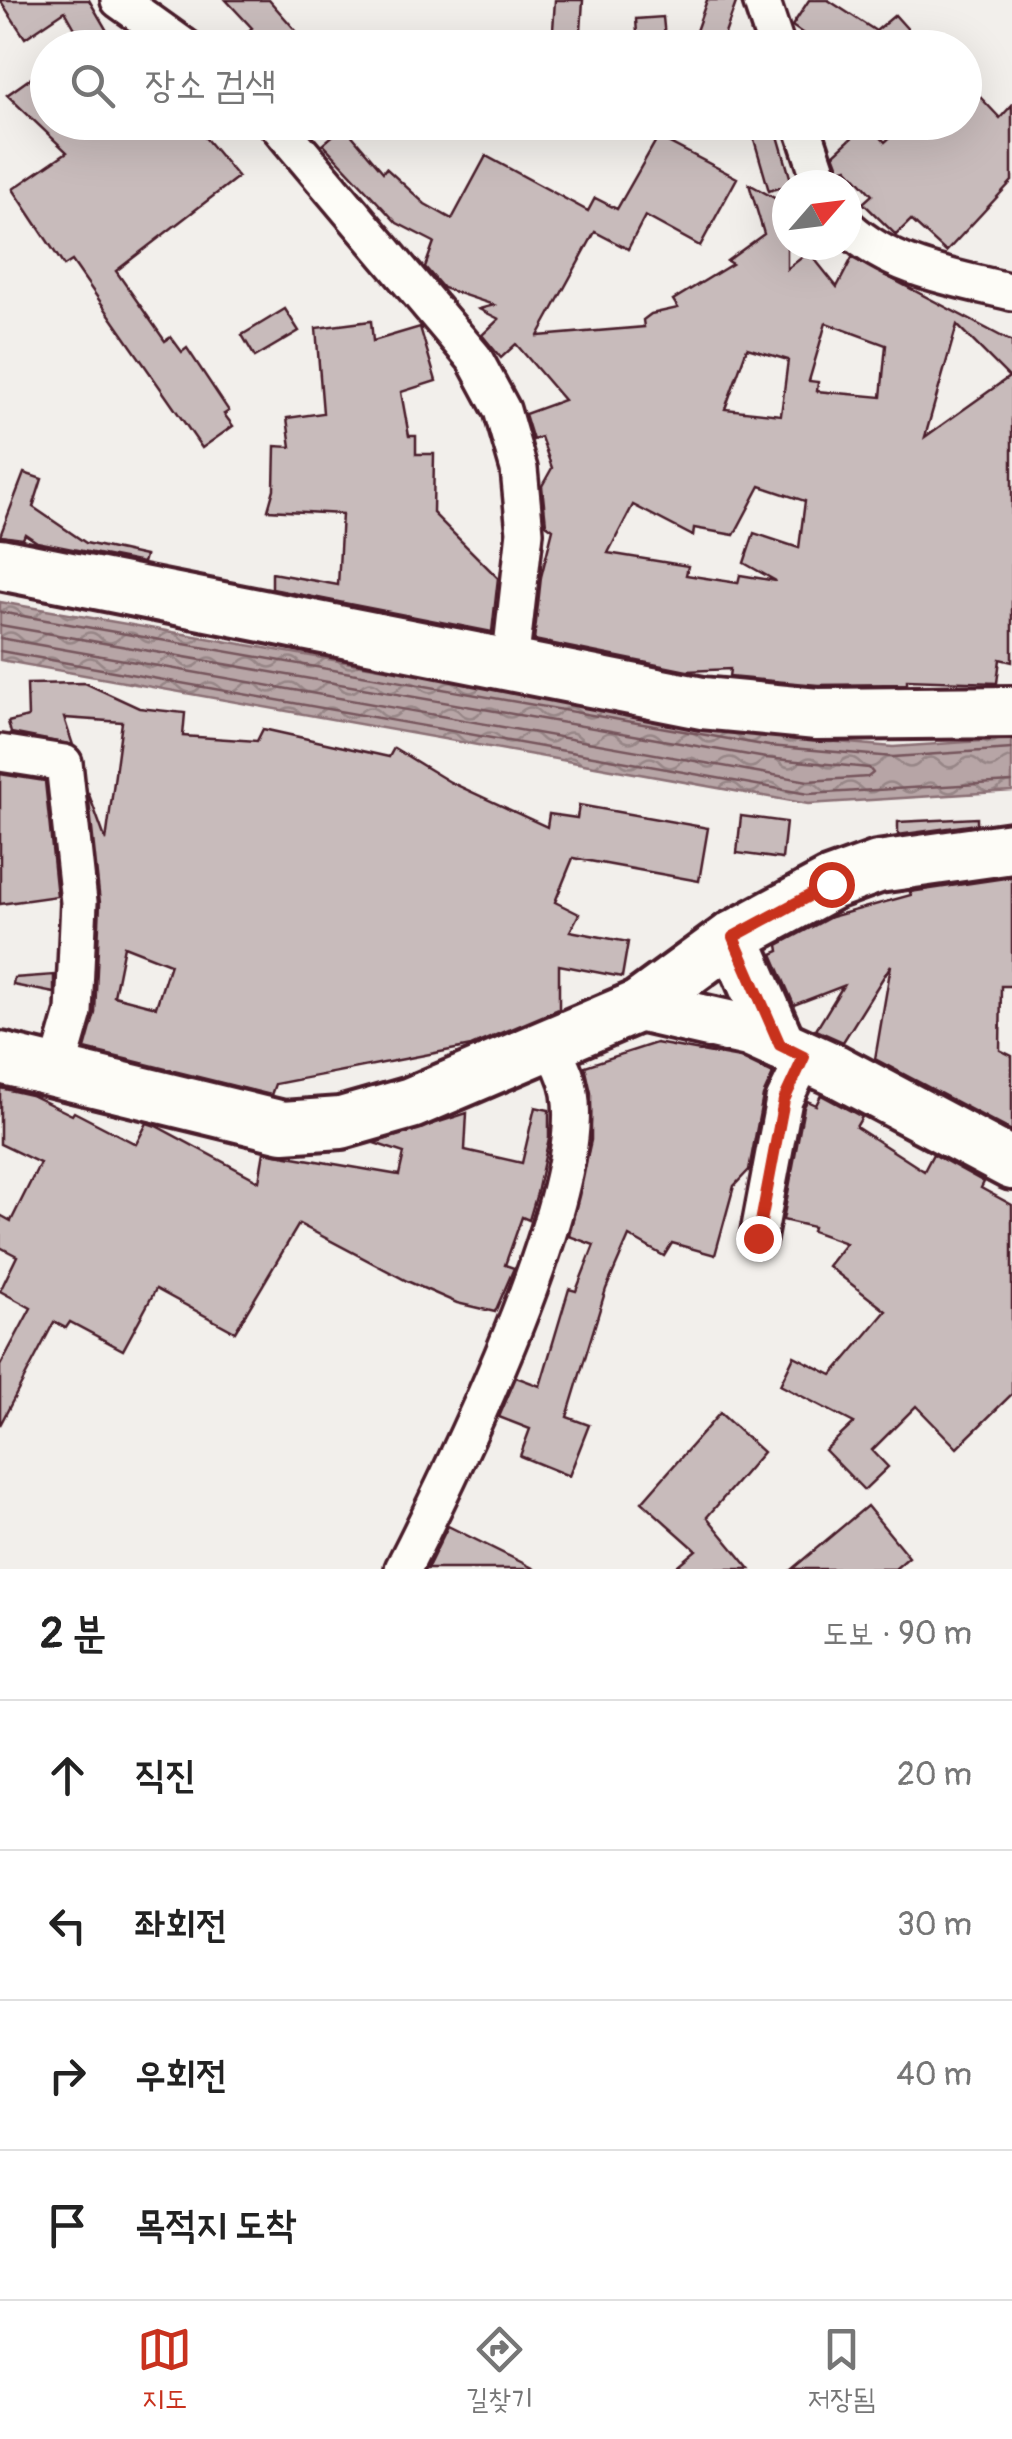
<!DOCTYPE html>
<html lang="ko">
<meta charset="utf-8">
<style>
body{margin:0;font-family:Pangolin,"Poor Story",sans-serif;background:#f2f2f2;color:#222}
.compass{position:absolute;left:772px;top:170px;width:90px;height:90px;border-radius:50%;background:#fff;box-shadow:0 10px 40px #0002;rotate:62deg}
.stop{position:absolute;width:30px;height:30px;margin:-22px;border:8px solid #c8321e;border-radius:50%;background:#fff}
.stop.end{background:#c8321e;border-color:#fff;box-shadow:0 2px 10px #0008}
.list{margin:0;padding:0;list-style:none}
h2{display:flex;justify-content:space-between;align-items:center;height:130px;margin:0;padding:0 40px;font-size:42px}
h2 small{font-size:32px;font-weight:400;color:#767676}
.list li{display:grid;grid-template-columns:65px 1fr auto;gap:30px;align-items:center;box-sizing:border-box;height:150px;padding:0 40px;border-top:2px solid #e0e0e0}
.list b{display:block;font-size:38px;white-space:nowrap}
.list em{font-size:32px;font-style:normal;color:#767676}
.icon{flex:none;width:55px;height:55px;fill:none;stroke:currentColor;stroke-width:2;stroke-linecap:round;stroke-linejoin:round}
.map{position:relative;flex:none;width:1012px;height:1569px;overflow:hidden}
.search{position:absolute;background:#fff;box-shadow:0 10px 40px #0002;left:30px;right:30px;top:30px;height:110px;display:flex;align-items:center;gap:25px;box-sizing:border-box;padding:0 35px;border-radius:55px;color:#767676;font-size:38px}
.sheet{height:730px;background:#fff}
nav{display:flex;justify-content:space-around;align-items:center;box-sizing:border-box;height:140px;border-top:2px solid #e0e0e0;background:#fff;font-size:28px;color:#767676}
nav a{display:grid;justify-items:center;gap:5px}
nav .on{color:#c8321e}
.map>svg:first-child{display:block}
.water{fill:url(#water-waves);stroke:#8b6f75;stroke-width:2.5}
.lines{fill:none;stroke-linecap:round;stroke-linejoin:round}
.shore{stroke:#76555c;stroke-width:2.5}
.building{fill:#c8bbbb;stroke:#4a1f2b;stroke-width:2.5;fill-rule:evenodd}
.street-casing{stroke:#4a1f2b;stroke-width:42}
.secondary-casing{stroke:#4a1f2b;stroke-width:58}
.street{stroke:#fdfcf7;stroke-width:35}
.secondary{stroke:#fdfcf7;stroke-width:50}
.route{stroke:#c8321e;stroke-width:12}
</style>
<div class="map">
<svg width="1012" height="1569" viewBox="0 0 1012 1569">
<defs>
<pattern id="water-waves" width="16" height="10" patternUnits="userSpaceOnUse" patternTransform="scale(2.5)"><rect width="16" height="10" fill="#b7a5a6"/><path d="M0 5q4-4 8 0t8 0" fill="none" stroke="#978687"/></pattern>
</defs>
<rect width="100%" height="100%" fill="#f2efeb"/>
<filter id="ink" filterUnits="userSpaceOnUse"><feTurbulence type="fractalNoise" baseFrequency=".01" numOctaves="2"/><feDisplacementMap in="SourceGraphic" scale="20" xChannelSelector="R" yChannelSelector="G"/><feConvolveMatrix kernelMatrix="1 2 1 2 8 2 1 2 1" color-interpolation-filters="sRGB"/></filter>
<g filter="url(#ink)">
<path class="water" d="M0,602l770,134 123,11 119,-8v52l-204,13 -808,-144z"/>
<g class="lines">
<g class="shore">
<path d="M0,612l769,134 124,11 119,-8"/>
<path d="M0,625l766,133 103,10 4,5 -5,4 -60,4 -808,-143"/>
<path d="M0,651l808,143 204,-12"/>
</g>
</g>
<g class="building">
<path d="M0,0h89l28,48h-31l-21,-37 -40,27z"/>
<path d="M226,0h43l42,48h-81l22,-20z"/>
<path d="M555,0h28l-3,47 -28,-2z"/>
<path d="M707,0h30l-17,48h-30z"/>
<path d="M809,0h19l48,31 19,-16 17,19 -11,14h-77l-32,-22z"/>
<path d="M663,17l3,31h-28l-2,-29z"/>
<path d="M48,66v56h144l46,55 -122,94 49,70 6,-4 11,15 5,-4 42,63 -5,3 9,12 -31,22 -130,-187 -8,5 -51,-77 54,-37 -60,-57z"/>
<path d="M964,80l36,38 12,-13v76l-66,71 -35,-32 -15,15 -33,-32 9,-8 -25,-27 -7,2 -6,-16 34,-31 17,19 22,-20h57z"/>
<path d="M749,122h25l18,62 -23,7z"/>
<path d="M344,126l39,46 3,-4 39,36 27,15 34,-63 102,55 7,-13 22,11 41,-72 79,41 -37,68 -55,-30 -17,33 -33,-17 -57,104 106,-9 -1,-7 8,-6 27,-6 -5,-8 59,-36 -5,-3 37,-27 -15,-50 38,21v64l22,-17 28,35 15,-29 160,84v320l-12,-3 -3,24 -90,-3v4l-89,1 -89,-8 1,-8 -43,2 -153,-31 7,-63 12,-48 -7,-5 -4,-38 10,-18 -11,-31 -8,3 -8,-26 39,-14 -48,-56 -15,14 -19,-23 17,-16 -20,-10 15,-4 -51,-17 -18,-21 9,-25 -37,-19 -74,-79zM826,323l60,22 -5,52 -64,-6 1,-9 -9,-1zM957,325l52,52 -84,60zM747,348l41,12 -7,55 -56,-6zM760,486l45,15 -6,47 -45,-15 -10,30 32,18 -36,-6 -2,8 -52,-8 2,-9 -80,-13 25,-48 60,31 1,-8 40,7z"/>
<path d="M285,309l14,22 -44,26 -13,-22z"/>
<path d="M371,321l2,20 47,-14 16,54 -35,11 8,44h7v18h18l-1,59 65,65 -6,54 -220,-43v-16l66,12 4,-71 -74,-4 6,-21 1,-43 16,1 -4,-29 36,-5 -7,-85z"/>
<path d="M24,473l18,6 -9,28 53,36 59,13 -2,7 -106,-21 -12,-8 -2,5 -23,-3z"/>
<path d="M85,683l54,25 46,5 -2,23 74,5 6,-12 126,28 5,-9 56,34 97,45 2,-13 28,4 2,-13 129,23 -9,53 -126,-23 -18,44 24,12 -9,17 58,11 -6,35 -63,-12v44l-88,37 -196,38 -4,11 -186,-46 10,-36 5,-110 -12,-111 18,49 16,-119 -58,-4 9,27 -62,-12 -3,-11 20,-5 -1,-33zM124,946l46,18 -14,43 -42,-11z"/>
<path d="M0,774l45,7 12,115 -57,8z"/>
<path d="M741,816l45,6 -4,37 -45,-6z"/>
<path d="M977,818v6l-79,11v-13z"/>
<path d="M1012,877v109h-11l-1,64 12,6v75l-137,-72 16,-94 -48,77 -27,-12 27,-44 -49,19 -22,-51 7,-3 -1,-6 53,-28 80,-22 -1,-3z"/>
<path d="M54,975v18l-41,-8 1,-7z"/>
<path d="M656,1043l84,15 33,16 -10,22 -14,74 -15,16 -19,69 -43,-12 -8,13 -35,-20 -23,53 -39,128 22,8 -20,51 -49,-20 10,-27 -31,-12 17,-40 24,9 29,-97 7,2 18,-46 -25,-9 22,-96v-47l-6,-27z"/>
<path d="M0,1088l31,7 41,20 2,-3 62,32 11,-21 9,3 103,55 5,-29 135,23 5,-22 -30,-10 93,-30 -2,37 57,13 13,-56 14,3v28l-12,55 -8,27 -7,-3 -17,48 9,3 -19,44 -38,-9 -50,-22 -108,-57 -64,108 -79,-43 -33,61 -53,-28 -4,6 -12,-6 -54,103v-59l31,-58 -31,-17 17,-35 -17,-9v-32l11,6 29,-58 -40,-19z"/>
<path d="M821,1095l41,22 -6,10 68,44 9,-17 51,28 -3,6 31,17v189l-55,54 -41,-42 -44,44 16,17 -24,23 -39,-40 29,-27 -74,-38 14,-29 38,19 54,-64 -58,-45 18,-23 -34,-12 1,-4 -30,-7 21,-113 3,-6 9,4z"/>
<path d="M720,1413l43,39 -56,65 43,52h-77l23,-19 -54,-48z"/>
<path d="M867,1506l42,51 -14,12h-103z"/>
<path d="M448,1526l87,43h-108z"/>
</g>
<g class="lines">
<g class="street-casing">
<g id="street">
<path d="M119,0l67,48"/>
<path d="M761,0l16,48"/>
<path d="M275,122l199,236 28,52 17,59 6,63 -15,133"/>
<path d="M801,122l21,63"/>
<path d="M847,227c45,42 107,51 165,65"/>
<path d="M0,753l64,10 15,139 -5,110 -18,63"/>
<path d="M758,1238l26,-138 21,-43"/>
<path d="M403,1569c50,-99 184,-370 167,-476 -3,-18 -11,-34 -22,-48"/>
</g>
</g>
<g class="secondary-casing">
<g id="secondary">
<path d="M0,564l702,139 115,11 195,-2"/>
<path d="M733,937l47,108"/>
<path d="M639,1006l110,25 86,39 177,94"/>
<path d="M0,1058l283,69 58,-4 70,-20 228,-97 94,-69 98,-53 47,-17 134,-19"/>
</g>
</g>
<use href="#street" class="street"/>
<use href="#secondary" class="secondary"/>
</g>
</g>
<g class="lines" filter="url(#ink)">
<path class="route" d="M758,1238l26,-138 20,-43 -24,-12 -47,-108 98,-53"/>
</g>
</svg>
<svg class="compass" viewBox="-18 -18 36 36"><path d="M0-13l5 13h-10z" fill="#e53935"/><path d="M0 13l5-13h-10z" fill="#767676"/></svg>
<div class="stop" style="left:831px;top:884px"></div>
<div class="stop end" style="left:758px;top:1238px"></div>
<div class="search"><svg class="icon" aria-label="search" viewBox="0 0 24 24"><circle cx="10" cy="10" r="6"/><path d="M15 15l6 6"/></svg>장소 검색</div>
</div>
<section class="sheet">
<h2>2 분<small>도보 · 90 m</small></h2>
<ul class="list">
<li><svg class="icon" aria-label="ahead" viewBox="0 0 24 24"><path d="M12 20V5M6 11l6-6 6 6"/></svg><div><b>직진</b></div><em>20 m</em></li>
<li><svg class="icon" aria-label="left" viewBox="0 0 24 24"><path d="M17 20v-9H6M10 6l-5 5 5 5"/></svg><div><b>좌회전</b></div><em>30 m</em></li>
<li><svg class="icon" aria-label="right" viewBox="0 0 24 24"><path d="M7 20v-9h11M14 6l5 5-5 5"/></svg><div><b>우회전</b></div><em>40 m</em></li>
<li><svg class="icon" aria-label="arrive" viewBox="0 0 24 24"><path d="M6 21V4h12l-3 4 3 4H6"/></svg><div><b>목적지 도착</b></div></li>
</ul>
</section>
<nav>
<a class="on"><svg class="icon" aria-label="map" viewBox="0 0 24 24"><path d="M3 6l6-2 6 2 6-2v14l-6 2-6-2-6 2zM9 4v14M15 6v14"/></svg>지도</a>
<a><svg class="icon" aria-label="directions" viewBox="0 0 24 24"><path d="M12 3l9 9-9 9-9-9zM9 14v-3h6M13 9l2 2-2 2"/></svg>길찾기</a>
<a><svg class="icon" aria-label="saved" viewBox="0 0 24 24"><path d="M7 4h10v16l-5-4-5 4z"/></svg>저장됨</a>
</nav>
